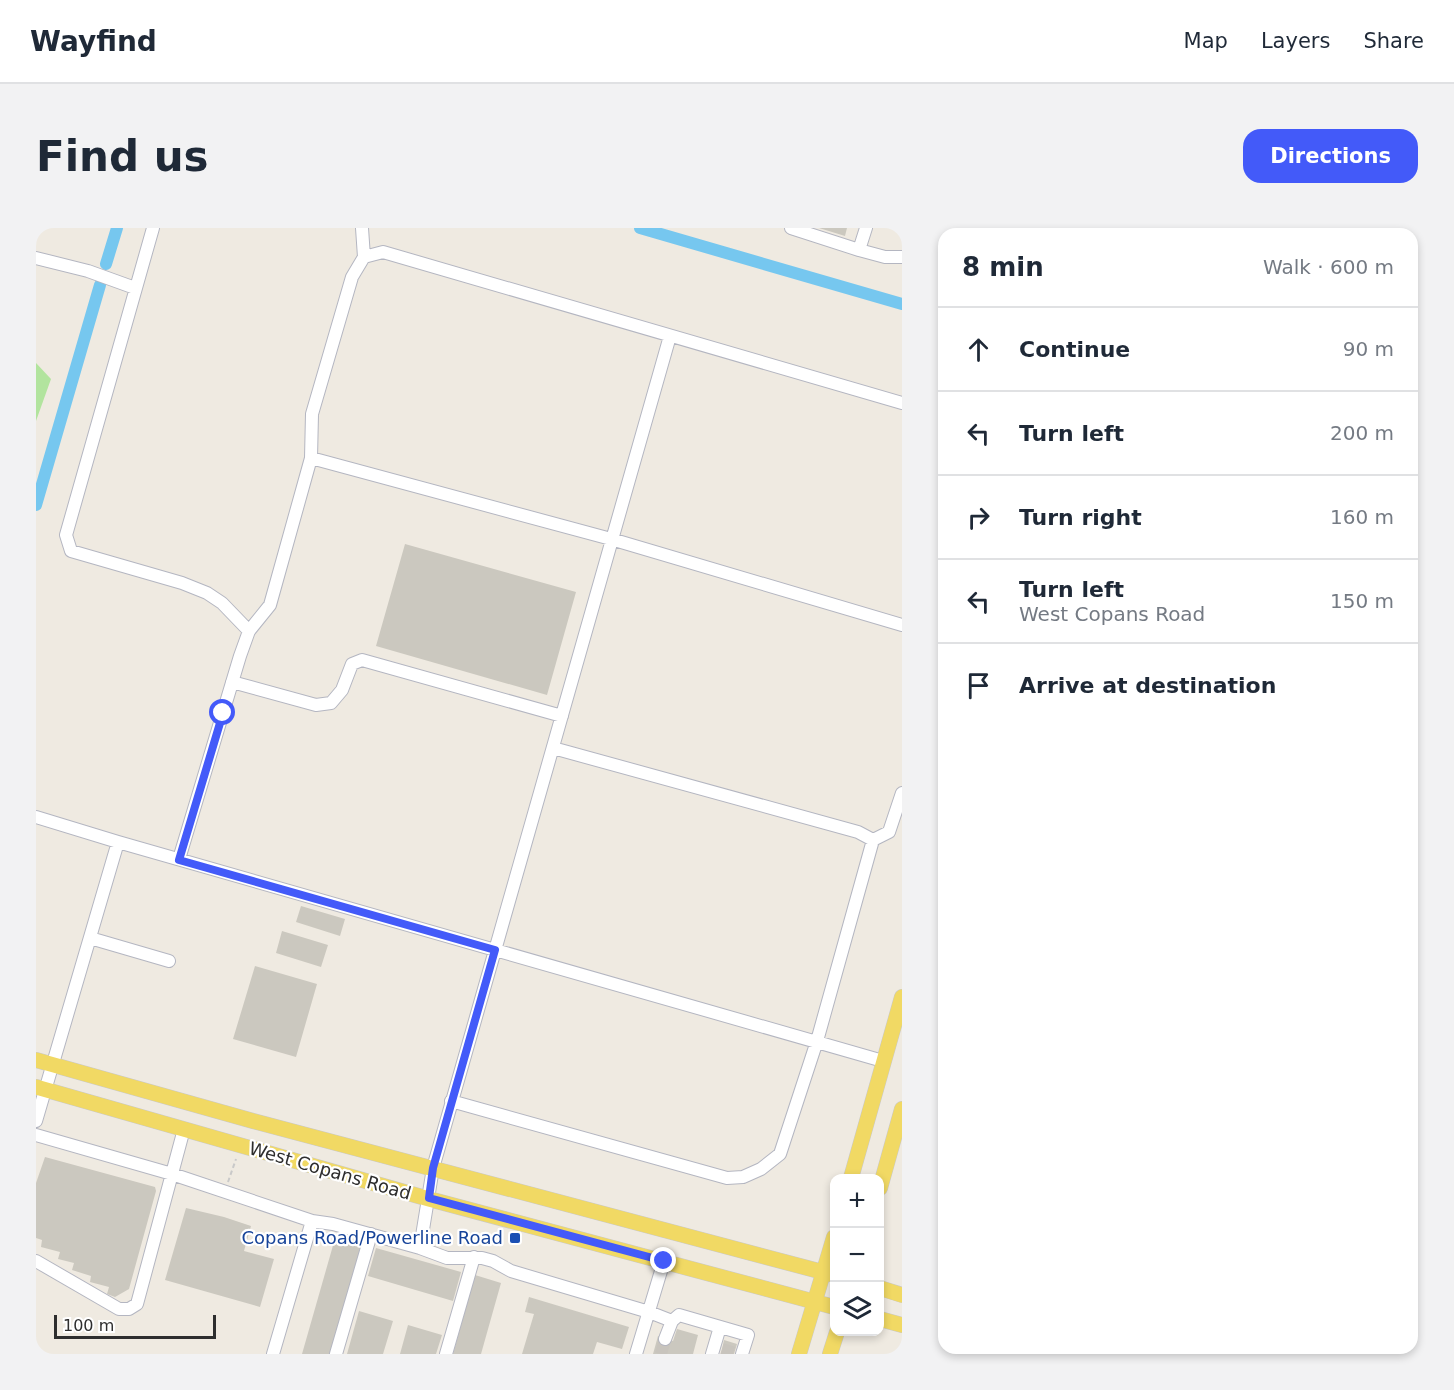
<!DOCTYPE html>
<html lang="en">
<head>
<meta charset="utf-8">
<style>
  body { margin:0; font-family:"DejaVu Sans",sans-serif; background:#f2f2f3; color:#1f2937 }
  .controls { position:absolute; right:18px; bottom:18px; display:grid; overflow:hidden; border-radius:12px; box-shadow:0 3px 9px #0003 }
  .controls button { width:54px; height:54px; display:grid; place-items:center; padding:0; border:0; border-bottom:2px solid #e0e1e3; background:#fff; color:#1f2937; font:30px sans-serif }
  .scale { position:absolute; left:18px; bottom:15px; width:162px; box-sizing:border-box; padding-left:6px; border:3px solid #2e2e2e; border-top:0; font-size:16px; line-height:21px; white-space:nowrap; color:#2e2e2e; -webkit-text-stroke:4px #fff; paint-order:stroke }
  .stop { position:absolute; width:18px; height:18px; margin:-14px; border:4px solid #435af9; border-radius:50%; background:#fff }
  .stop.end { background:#435af9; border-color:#fff; box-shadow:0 2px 6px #0008 }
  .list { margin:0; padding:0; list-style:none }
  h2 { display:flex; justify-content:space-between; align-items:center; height:78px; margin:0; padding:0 24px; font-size:26px }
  h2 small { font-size:20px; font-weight:400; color:#747a83 }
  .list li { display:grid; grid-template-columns:39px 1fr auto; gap:18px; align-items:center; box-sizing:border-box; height:84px; padding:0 24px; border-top:2px solid #e0e1e3 }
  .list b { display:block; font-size:22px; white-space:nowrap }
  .list p { margin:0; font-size:20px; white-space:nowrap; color:#747a83 }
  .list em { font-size:20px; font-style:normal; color:#747a83 }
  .icon { flex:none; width:33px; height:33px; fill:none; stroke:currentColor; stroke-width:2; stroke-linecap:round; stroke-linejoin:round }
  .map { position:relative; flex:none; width:866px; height:1126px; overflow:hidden; border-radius:18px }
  header { display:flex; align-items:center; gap:36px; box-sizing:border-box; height:84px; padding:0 30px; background:#fff; border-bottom:2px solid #e0e1e3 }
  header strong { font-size:28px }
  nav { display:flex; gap:33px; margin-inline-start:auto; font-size:21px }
  .intro { display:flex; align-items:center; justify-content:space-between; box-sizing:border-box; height:144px; padding:0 36px }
  h1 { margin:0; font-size:42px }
  .button { padding:15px 27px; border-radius:18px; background:#435af9; color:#fff; font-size:21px; font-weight:700 }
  main { display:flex; gap:36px; padding:0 36px }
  aside { flex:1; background:#fff; border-radius:18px; box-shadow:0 3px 9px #0003 }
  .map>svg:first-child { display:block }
  .green { fill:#b2e49e }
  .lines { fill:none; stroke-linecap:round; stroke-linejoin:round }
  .canal { stroke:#76c7ef; stroke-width:12 }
  .building { fill:#cbc8bf }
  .minor-tunnel { stroke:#c8c4bd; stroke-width:12; stroke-dasharray:12 6; stroke-linecap:butt }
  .minor-casing { stroke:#b4b6c1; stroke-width:14 }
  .major-casing { stroke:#c9c9c9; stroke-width:16 }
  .path { stroke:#c9c9c9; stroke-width:2; stroke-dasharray:4.5 3; stroke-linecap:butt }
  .minor { stroke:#fff; stroke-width:12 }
  .major { stroke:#f1d964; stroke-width:15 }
  .route { stroke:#435af9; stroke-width:8 }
  .transit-dot { fill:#1a4fb4; stroke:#fff; stroke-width:2 }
  .labels { text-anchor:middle; stroke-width:4.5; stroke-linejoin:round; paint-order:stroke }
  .street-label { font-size:18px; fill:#2e2e2e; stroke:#fff }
  .transit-label { font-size:18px; fill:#164399; stroke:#fff; text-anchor:end }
</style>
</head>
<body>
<header>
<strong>Wayfind</strong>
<nav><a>Map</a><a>Layers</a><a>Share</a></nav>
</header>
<div class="intro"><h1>Find us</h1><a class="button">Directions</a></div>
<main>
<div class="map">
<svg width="866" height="1126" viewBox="0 0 866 1126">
  <rect width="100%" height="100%" fill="#efeae1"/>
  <path class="green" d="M 0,135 L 15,151 L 0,193 Z"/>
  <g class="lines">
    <path class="canal" d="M 604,0 L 866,76
      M 70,36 L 81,0
      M 0,277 L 64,57"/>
  </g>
  <path class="building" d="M 783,0 L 811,0 L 809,8 Z
    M 369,316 L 540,364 L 511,467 L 340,418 Z
    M 265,678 L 309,691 L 304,708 L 260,694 Z
    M 246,703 L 292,717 L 285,739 L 240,725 Z
    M 219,738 L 281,756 L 260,829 L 197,811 Z
    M 9,929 L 119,959 L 120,963 L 93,1061 L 79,1069 L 71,1066 L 73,1059 L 54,1054 L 55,1048 L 36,1042 L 38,1035 L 22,1031 L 24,1024 L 5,1019 L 6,1012 L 0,1010 L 0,955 Z
    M 150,980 L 188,989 L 215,998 L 208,1023 L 238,1031 L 224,1079 L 129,1052 Z
    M 300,1007 L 326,1014 L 294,1126 L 266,1126 Z
    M 340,1020 L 425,1044 L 417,1073 L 332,1048 Z
    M 439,1047 L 465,1055 L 445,1126 L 417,1126 Z
    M 493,1069 L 593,1099 L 586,1121 L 561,1114 L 557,1126 L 486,1126 L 498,1086 L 489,1084 Z
    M 323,1083 L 357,1093 L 347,1126 L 311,1126 Z
    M 372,1097 L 406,1107 L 400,1126 L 364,1126 Z
    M 641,1101 L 662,1107 L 657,1126 L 617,1126 L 622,1108 L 637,1113 Z
    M 688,1112 L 701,1116 L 698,1126 L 685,1126 Z"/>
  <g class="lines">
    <path class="minor-tunnel" d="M 686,1121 L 698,1125
      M 625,1126 L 629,1111"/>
    <g class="minor-casing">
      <path id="minor" d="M 117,0 L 30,307 L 35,323 L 146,355 L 171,365 L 186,375 L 213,403
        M 755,0 L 823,22 L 830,0
        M 823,22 L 849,29 L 866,29
        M 328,29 L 347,24 L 866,175
        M 0,30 L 52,43 L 99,60
        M 275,230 L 575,311 L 866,397
        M 196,454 L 280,477 L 295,475 L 306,462 L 316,436 L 326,432 L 526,488
        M 517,520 L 822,604 L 837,612
        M 0,589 L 82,614 L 847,833
        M 143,631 L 204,428 L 213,403 L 234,377 L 275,230 L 276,186 L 316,49 L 328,29 L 326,0
        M 54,710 L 133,733
        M 415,873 L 691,950 L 707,949 L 725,941 L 744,926 L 781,813 L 837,612 L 853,604 L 866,565
        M 0,893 L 82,614
        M 0,907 L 136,946 L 276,993 L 297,996 L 384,1020 L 397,940 L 634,108
        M 384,1020 L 411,1030 L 446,1030 L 457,1033 L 475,1043 L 613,1084 L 636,1093 L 643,1087 L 712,1107 L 706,1126
        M 0,1033 L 83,1081 L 93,1081 L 101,1076 L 148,901
        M 629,1111 L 636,1093
        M 237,1126 L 276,993
        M 300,1126 L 335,1006
        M 410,1126 L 438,1029
        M 600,1126 L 628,1033
        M 676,1126 L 684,1099"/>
    </g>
    <g class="major-casing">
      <path id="major" d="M 0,832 L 217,893 L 798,1047
        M 0,859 L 393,971 L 798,1079
        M 815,950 L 866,769
        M 844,960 L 866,881
        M 844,1060 L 866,1067
        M 844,1091 L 866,1097
        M 763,1126 L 798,1009
        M 794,1126 L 801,1104"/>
    </g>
    <path class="path" d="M 192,954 L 200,931"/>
    <use href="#minor" class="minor"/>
    <use href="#major" class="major"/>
  </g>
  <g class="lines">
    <path class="route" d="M 187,485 L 143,632 L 459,722 L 397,940 L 393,970 L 628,1033"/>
  </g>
  <rect class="transit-dot" x="473" y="1004" width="12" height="12" rx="3"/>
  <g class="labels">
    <g class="street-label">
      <text transform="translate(294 943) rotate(16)" y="6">West Copans Road</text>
    </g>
    <g class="transit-label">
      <text x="467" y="1016">Copans Road/Powerline Road</text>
    </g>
  </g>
</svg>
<div class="controls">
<button>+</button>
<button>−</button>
<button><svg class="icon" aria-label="layers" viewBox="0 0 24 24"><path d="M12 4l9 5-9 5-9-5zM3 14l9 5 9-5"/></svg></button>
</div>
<div class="scale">100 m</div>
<div class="stop" style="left:187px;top:485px"></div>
<div class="stop end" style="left:628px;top:1033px"></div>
</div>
<aside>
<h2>8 min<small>Walk · 600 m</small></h2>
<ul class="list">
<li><svg class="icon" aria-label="ahead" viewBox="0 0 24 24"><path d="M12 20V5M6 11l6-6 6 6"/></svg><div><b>Continue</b></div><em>90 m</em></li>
<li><svg class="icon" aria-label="left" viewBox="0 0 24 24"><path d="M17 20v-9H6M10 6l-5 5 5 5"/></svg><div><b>Turn left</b></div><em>200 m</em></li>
<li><svg class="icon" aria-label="right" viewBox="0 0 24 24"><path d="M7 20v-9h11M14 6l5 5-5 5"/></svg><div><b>Turn right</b></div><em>160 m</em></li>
<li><svg class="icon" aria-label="left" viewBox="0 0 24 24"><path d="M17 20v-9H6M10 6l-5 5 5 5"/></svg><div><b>Turn left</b><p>West Copans Road</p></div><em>150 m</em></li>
<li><svg class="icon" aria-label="arrive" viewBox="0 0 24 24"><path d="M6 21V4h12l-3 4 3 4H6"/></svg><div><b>Arrive at destination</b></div></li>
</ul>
</aside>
</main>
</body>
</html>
